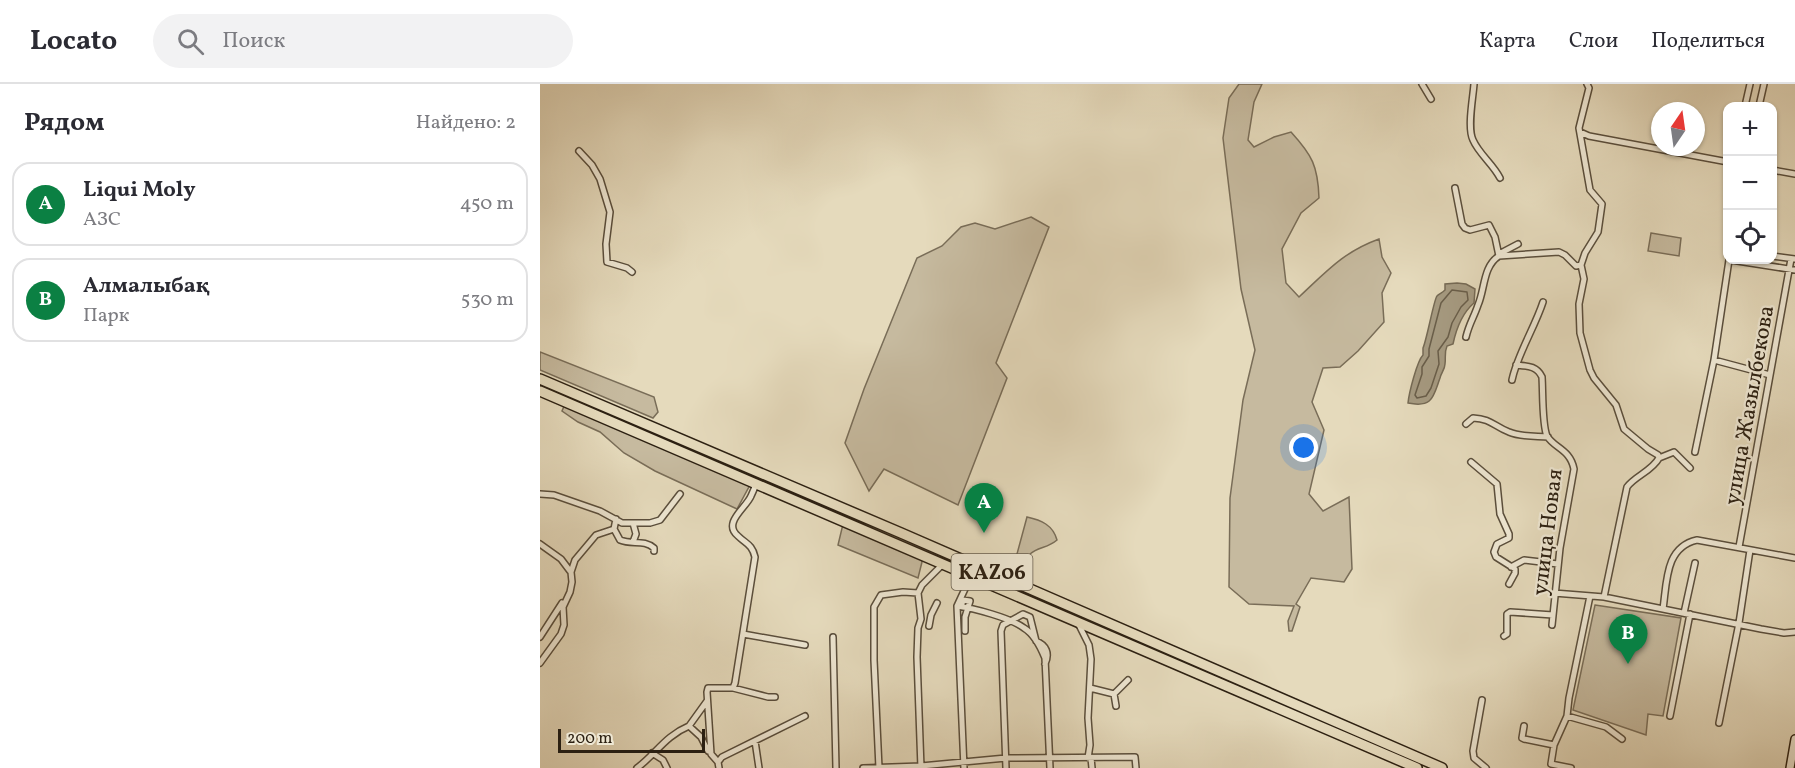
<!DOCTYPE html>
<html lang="ru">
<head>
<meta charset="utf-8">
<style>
  body { margin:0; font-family:Vollkorn,serif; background:#f2f2f3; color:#2b2b33 }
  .controls { position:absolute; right:18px; top:18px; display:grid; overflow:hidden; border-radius:12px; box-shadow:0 2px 4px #0004 }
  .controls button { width:54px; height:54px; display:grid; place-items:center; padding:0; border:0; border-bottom:2px solid #e1e1e2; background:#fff; color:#2b2b33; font:30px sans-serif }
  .compass { position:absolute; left:1111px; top:18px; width:54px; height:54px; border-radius:50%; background:#fff; box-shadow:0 2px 4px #0004; rotate:13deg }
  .scale { position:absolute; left:18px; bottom:15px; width:147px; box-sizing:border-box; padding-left:6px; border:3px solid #2c2012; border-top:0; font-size:16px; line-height:21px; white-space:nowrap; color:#2c2012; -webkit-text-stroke:4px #eee7d3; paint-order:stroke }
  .you { position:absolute; left:764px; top:364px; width:21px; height:21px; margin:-15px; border:4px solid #fff; border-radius:50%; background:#1a73e8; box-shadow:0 0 0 9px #1a73e833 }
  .badge { display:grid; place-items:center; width:39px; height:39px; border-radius:50%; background:#0b8043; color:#fff; font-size:20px; font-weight:700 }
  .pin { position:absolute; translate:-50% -50px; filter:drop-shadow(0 2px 3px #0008) }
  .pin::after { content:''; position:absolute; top:32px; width:21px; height:18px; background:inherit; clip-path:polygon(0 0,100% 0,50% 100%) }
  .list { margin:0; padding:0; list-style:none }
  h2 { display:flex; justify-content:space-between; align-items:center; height:78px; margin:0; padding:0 24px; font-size:26px }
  h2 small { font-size:20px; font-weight:400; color:#7c7c81 }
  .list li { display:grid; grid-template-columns:39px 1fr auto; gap:18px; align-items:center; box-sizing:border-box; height:84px; margin:0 12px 12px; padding:0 12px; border:2px solid #e1e1e2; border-radius:18px }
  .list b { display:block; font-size:22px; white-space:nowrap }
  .list p { margin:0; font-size:20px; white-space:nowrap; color:#7c7c81 }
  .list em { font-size:20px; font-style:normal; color:#7c7c81 }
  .icon { flex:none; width:33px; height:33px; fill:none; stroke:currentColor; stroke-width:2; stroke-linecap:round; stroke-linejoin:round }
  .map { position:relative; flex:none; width:1255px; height:684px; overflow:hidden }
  header { display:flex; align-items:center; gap:36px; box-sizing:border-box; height:84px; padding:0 30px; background:#fff; border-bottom:2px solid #e1e1e2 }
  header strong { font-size:28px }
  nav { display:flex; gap:33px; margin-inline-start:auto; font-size:21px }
  .search { width:420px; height:54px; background:#f2f2f3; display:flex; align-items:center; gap:15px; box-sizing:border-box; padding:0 21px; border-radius:33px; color:#7c7c81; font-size:22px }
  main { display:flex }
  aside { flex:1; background:#fff }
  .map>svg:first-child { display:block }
  .green { fill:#c6ba9f; stroke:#796d58; stroke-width:1.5 }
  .water { fill:#a69b82; stroke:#756a55; stroke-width:1.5 }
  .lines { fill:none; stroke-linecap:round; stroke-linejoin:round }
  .shore { stroke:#695e4a; stroke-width:1.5 }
  .street-casing { stroke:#5a4e3c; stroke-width:8 }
  .secondary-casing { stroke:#2c2012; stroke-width:10 }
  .highway-casing { stroke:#2c2012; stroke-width:12 }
  .street { stroke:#eee7d3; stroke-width:5 }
  .secondary { stroke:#eee7d3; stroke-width:7 }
  .highway { stroke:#e5dabc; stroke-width:9 }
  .labels { text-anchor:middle; stroke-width:4.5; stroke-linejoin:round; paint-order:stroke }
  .shield { fill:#eee7d3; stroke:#665c4c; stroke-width:1.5 }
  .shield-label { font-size:21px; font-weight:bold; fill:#2c2012 }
  .street-label { font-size:22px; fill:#2c2012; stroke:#eee7d3 }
</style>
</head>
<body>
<header>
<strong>Locato</strong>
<div class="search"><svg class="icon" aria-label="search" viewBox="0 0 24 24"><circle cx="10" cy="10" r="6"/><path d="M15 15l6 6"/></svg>Поиск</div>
<nav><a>Карта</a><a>Слои</a><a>Поделиться</a></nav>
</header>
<main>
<aside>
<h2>Рядом<small>Найдено: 2</small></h2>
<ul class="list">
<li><span class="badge">A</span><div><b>Liqui Moly</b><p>АЗС</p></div><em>450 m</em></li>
<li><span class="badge">B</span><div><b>Алмалыбақ</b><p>Парк</p></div><em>530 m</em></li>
</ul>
</aside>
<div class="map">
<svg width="1255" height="684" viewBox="0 0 1255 684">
  <rect width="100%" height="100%" fill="#e5dabc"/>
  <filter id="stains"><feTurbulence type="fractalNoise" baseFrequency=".00333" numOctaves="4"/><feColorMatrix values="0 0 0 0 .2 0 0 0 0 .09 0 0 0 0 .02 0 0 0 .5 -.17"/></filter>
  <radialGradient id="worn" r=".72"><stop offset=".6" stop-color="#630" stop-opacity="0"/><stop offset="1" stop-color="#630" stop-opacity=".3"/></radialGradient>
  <path class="green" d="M 699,0 L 722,0 L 714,18 L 708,56 L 714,63 L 734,53 L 751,48 C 772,71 778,82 779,114 L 761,129 L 742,165 L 746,199 L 759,213 C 786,188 803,168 839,155 L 842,173 L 851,189 L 842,209 L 844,238 L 818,267 L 800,283 L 783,284 L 772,318 L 784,346 L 769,410 L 783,427 L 809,413 L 812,485 L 804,498 L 771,494 L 756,520 L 760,523 L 752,547 L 749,547 L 748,537 L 754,522 L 709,520 L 689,503 L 690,414 L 703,316 L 715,266 L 701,205 L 683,54 L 689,14 Z
    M 491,133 L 509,143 L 456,279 L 467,294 L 418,421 L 344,385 L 329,407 L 305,359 L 324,305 L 377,174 L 402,162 L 421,143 L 435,139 L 455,145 Z
    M 1111,149 L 1141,154 L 1139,172 L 1108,167 Z
    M 0,268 L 114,313 L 118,328 L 113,334 L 0,286 Z
    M 25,320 L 211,399 L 197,425 L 115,387 L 84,369 L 60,348 L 38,338 L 22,327 Z
    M 487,433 C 501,436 513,441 517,456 C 508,464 498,463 490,470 L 488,480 L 480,486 L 472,477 L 477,470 Z
    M 303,440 L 381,474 L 382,478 L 378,494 L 298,461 Z
    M 1055,521 L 1141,534 L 1123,632 L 1108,630 L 1106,651 L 1033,626 Z"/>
  <path class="water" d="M 917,199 L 926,200 L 935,205 L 934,219 C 921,230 916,246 913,260 L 907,262 C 904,269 906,273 905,280 C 905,285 901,289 900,294 C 893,313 893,324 868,319 C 869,309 877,277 883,271 L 883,264 C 887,255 894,215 897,212 C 899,210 902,209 905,206 L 905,200 Z"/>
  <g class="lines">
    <path class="shore" d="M 912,206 L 927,208 L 928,216 L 921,223 L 912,239 L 908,253 L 898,267 L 899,280 L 891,304 L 886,312 L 877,314 L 875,311 L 882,290 L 882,283 L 889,272 L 889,265 L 901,219 Z"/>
    <g class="street-casing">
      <path id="street" d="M 882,0 L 891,15
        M 934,0 C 933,14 927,44 933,56 C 939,70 953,80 960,94
        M 1047,0 L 1049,4 L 1039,44 L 1050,106 L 1062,120 L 1058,148 L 1045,169 L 1041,181 L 1044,195 L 1039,220 L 1040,249 L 1050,286 L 1054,294 L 1076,321 L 1084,345 L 1108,365 L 1118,371 L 1119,374 C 1112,387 1095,392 1087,403 L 1064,513
        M 1205,22 L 1210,0
        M 1219,22 L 1224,0
        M 1040,48 L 1049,52 L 1188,78
        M 39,67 L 52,81 L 60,95 L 70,128 L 66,160 L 67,178 L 87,184 L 92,188
        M 1232,86 L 1255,90
        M 915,104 L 922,140 L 925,144 L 930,146 L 949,141 L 955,153 L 959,172 L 1019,168 L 1025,171 L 1036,182 L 1041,181
        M 959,170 L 978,160
        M 1232,172 L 1255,175
        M 1191,176 L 1255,186
        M 926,253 C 929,240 934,233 938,221 C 945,205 943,182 959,172
        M 1174,276 L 1230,291
        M 976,281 C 988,282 997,282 1002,293 C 1003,307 1002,341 1007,352 C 1014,364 1030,365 1034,385 L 1020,464 L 1012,541
        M 972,296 C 977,271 995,243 1003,218
        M 926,340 L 933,334 C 952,335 953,342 969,348 C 980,353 995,352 1008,353
        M 1155,368 L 1174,276 L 1189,176
        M 1119,374 L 1134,368 L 1150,384
        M 931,378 L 957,400 L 960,430 L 969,450 L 969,454 L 957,460 L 954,468 L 956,473 L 975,485 L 975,489 L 969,500
        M 0,410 L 14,411 L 60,427 L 82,439 L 110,439 L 120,436 L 140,410
        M 74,445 L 80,456 C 92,461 104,455 114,464 L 114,467
        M 93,458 L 96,450 L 93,439
        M 0,460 L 21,475 L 30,487
        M 1199,463 L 1251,175
        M 971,483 L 984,476 L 1018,480
        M 1014,509 L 1064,513 L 1221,545 L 1244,549 L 1255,548
        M 422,520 L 423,516 L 430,517 L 425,533 L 425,547
        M 417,522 C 433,524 471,534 484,544 C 494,550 501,564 505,574 L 510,684
        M 1123,525 C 1127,498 1125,463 1157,456 L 1255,474
        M 1144,529 L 1155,479
        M 539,541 L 549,561 L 551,575 L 548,634 L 550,661 L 548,674
        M 389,542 L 391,531 L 397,519
        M 203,550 L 265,561
        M 964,552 L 967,550 L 967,530 L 970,528 L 1013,531
        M 0,553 L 22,519
        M 293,553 L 296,684
        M 0,579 L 21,550 L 24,541 L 23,523 L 30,508 L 32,498 L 31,488 L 35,476 L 56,451 L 74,445 L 76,435
        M 193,604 L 228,613 L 235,613
        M 550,604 L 574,610 L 588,596
        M 574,610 L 576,622
        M 942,616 L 933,667 L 934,674 L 946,684
        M 1027,632 L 1066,643 L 1082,655
        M 1130,632 L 1150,530
        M 1179,639 L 1199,539 L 1210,466
        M 149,642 L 167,617
        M 984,642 L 982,654 L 984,655 L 1014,661
        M 215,657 L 219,684
        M 112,669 L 123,676 L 127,684
        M 551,674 L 552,684
        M 178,678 L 171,670 L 167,608 L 168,604 L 193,604 L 195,599 L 215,473 C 212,460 206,460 198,452 C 182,439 206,424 211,412 C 213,408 215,403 216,399
        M 97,684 C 116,670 125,652 149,642 L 161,653 L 168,667
        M 179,684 L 178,678 L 182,673 L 265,632
        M 323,684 L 381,682 L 466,674 L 595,673 L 596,684
        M 339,684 L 334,576 L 334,523 L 341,511 L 363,508 L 378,509
        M 381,684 L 377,573 L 378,544 L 381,535 L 378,509 L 382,501 L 402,481
        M 424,684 L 417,522 L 431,492
        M 466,684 L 461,547 L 463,541 L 483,530 L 490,533 L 496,557 C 506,561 510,569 505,580
        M 1031,684 L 1011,680 L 1014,661 L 1027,632 L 1029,614 L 1050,512"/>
    </g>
    <g class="secondary-casing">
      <path id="secondary" d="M 1250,684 L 1255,655"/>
    </g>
    <g class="highway-casing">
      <path id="highway" d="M 0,295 L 361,449 L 902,684
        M 0,307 L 877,684"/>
    </g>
    <use href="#street" class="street"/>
    <use href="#secondary" class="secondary"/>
    <use href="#highway" class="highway"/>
  </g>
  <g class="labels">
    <rect class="shield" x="411.5" y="470" width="81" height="36" rx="4.5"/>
    <g class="shield-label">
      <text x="452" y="495">KАZ06</text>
    </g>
    <g class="street-label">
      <text transform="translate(1208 321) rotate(-80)" y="8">улица Жазылбекова</text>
      <text transform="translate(1006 448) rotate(-83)" y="8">улица Новая</text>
    </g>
  </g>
  <rect width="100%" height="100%" filter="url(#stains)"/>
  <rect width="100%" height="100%" fill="url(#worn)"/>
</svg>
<div class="controls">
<button>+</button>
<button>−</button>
<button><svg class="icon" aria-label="locate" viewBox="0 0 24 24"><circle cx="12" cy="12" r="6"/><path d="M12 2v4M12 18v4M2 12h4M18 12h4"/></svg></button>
</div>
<svg class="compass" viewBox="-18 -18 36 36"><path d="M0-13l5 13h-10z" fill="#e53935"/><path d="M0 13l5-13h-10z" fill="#7c7c81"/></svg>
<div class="scale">200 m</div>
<div class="you"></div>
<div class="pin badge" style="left:444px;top:449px">A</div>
<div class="pin badge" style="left:1088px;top:580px">B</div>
</div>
</main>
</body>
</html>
